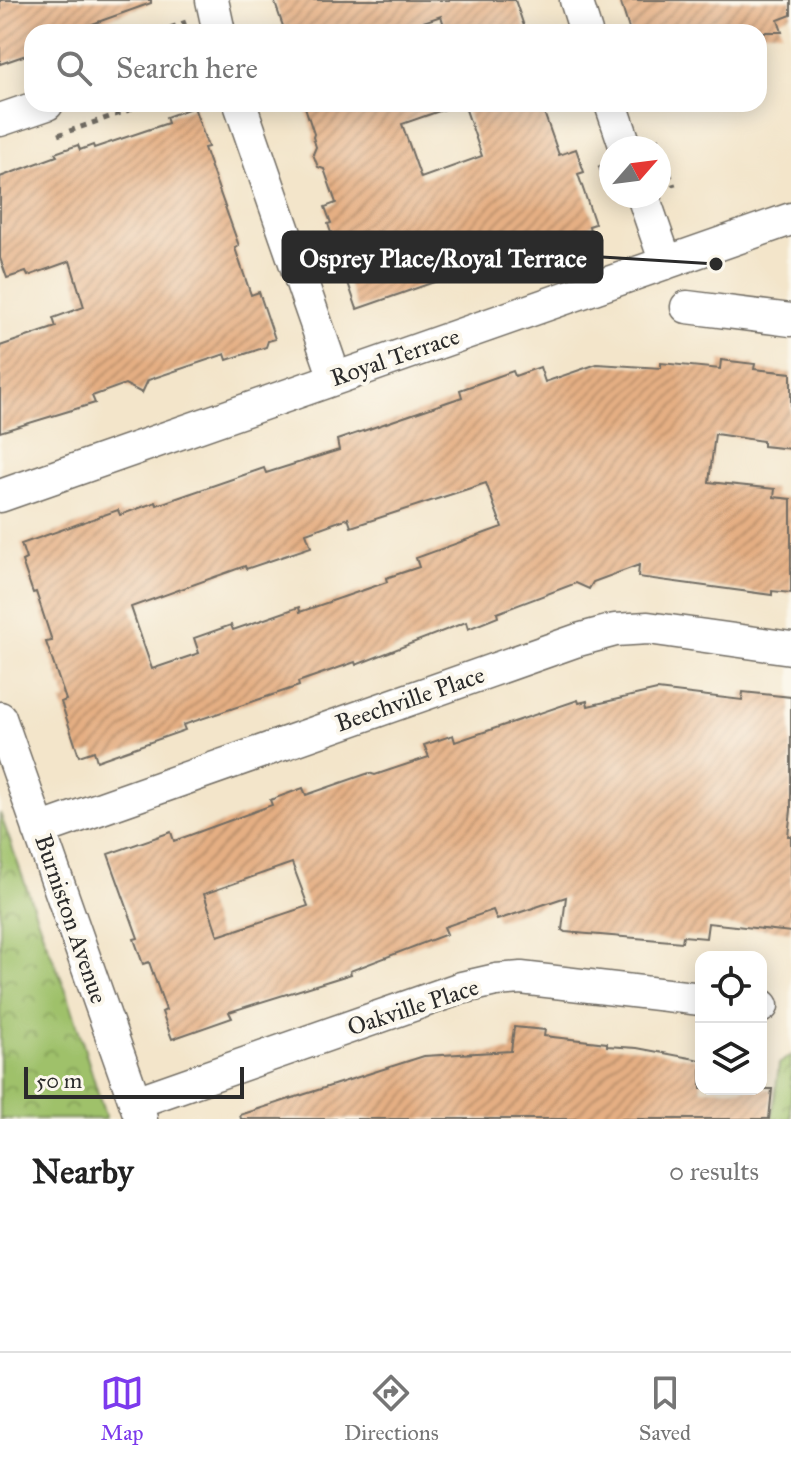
<!DOCTYPE html>
<html lang="en">
<head>
<meta charset="utf-8">
<style>
  body { margin:0; font-family:"IM FELL Great Primer",serif; background:#f2f2f2; color:#222 }
  .controls { position:absolute; right:24px; bottom:24px; display:grid; overflow:hidden; border-radius:16px; box-shadow:0 4px 20px #0003 }
  .controls button { width:72px; height:72px; display:grid; place-items:center; padding:0; border:0; border-bottom:2px solid #e0e0e0; background:#fff; color:#222; font:40px sans-serif }
  .compass { position:absolute; left:599px; top:136px; width:72px; height:72px; border-radius:50%; background:#fff; box-shadow:0 4px 20px #0003; rotate:62deg }
  .scale { position:absolute; left:24px; bottom:20px; width:220px; box-sizing:border-box; padding-left:8px; border:4px solid #2b2b2b; border-top:0; font-size:22px; line-height:28px; white-space:nowrap; color:#2b2b2b; -webkit-text-stroke:6px #fbf7ec; paint-order:stroke }
  .list { margin:0; padding:0; list-style:none }
  h2 { display:flex; justify-content:space-between; align-items:center; height:104px; margin:0; padding:0 32px; font-size:34px }
  h2 small { font-size:26px; font-weight:400; color:#767676 }
  .icon { flex:none; width:44px; height:44px; fill:none; stroke:currentColor; stroke-width:2; stroke-linecap:round; stroke-linejoin:round }
  .map { position:relative; flex:none; width:791px; height:1119px; overflow:hidden }
  .search { position:absolute; background:#fff; box-shadow:0 4px 20px #0003; left:24px; right:24px; top:24px; height:88px; display:flex; align-items:center; gap:20px; box-sizing:border-box; padding:0 28px; border-radius:24px; color:#767676; font-size:30px }
  .sheet { height:232px; background:#fff }
  nav { display:flex; justify-content:space-around; align-items:center; box-sizing:border-box; height:112px; border-top:2px solid #e0e0e0; background:#fff; font-size:22px; color:#767676 }
  nav a { display:grid; justify-items:center; gap:4px }
  nav .on { color:#7c3aed }
  .map>svg:first-child { display:block }
  .park { fill:url(#park-crowns); stroke:#65764a; stroke-width:2 }
  .building { fill:url(#building-hatch); fill-rule:evenodd }
  .lines { fill:none; stroke-linecap:round; stroke-linejoin:round }
  .minor-casing { stroke:#716c63; stroke-width:35 }
  .path { stroke:#716c63; stroke-width:5; stroke-dasharray:6 6; stroke-linecap:butt }
  .minor { stroke:#fff; stroke-width:32 }
  .labels { text-anchor:middle; stroke-width:8; stroke-linejoin:round; paint-order:stroke }
  .street-label { font-size:24px; fill:#2b2b2b; stroke:#fbf7ec }
  .leader { fill:none; stroke:#2b2b2b; stroke-width:3 }
  .callout-dot { fill:#2b2b2b; stroke:#fbf7ec; stroke-width:3 }
  .callout { fill:#2b2b2b; stroke:#2b2b2b; stroke-width:3 }
  .callout-label { font-size:26px; text-anchor:middle; font-weight:bold; fill:#fff }
</style>
</head>
<body>
<div class="map">
<svg width="791" height="1119" viewBox="0 0 791 1119">
  <defs>
    <pattern id="park-crowns" width="20" height="18" patternUnits="userSpaceOnUse" patternTransform="scale(2)"><rect width="20" height="18" fill="#9fc16a"/><path d="M2 6a3 3 0 1 1 6 0M12 15a3 3 0 1 1 6 0" fill="none" stroke="#829d57"/></pattern>
    <pattern id="building-hatch" width="6" height="6" patternUnits="userSpaceOnUse" patternTransform="scale(2)"><rect width="6" height="6" fill="#e5af83"/><path d="M-1 1l2-2M0 6l6-6M5 7l2-2" fill="none" stroke="#ba8f6b"/></pattern>
  </defs>
  <rect width="100%" height="100%" fill="#fbf7ec"/>
  <filter id="ink" filterUnits="userSpaceOnUse"><feTurbulence type="fractalNoise" baseFrequency=".0125" numOctaves="2"/><feDisplacementMap in="SourceGraphic" scale="16" xChannelSelector="R" yChannelSelector="G"/><feConvolveMatrix kernelMatrix="1 2 1 2 8 2 1 2 1" color-interpolation-filters="sRGB"/></filter>
  <filter id="wash" filterUnits="userSpaceOnUse"><feTurbulence type="fractalNoise" baseFrequency=".006" numOctaves="4" result="noise"/><feDisplacementMap in="SourceGraphic" scale="32" xChannelSelector="R" yChannelSelector="G"/><feGaussianBlur stdDeviation="1.8" result="paint"/><feColorMatrix in="noise" values="0 0 0 0 0 0 0 0 0 0 0 0 0 0 0 0 0 1.4 0 .05"/><feComposite in="paint" operator="in"/></filter>
  <g filter="url(#wash)">
    <rect width="100%" height="100%" fill="#f3e5ca"/>
    <path class="park" d="M 0,813 L 44,937 L 68,995 L 106,1119 L 0,1119 Z
      M 791,1055 L 791,1119 L 772,1119 L 779,1064 Z"/>
    <g id="blocks">
      <path class="building" d="M 0,0 L 151,0 L 151,3 L 70,32 L 32,32 L 32,53 L 0,64 Z
        M 274,0 L 515,0 L 526,32 L 446,32 L 441,16 L 394,32 L 285,32 Z
        M 620,0 L 791,0 L 791,15 L 778,20 L 782,32 L 630,32 Z
        M 304,104 L 447,104 L 448,108 L 402,124 L 421,178 L 482,156 L 464,104 L 541,104 L 559,155 L 576,149 L 584,172 L 578,174 L 595,224 L 589,226 L 590,232 L 564,241 L 562,234 L 519,248 L 520,252 L 357,309 L 328,224 L 331,223 L 325,207 L 336,203 L 324,169 L 318,167 L 313,154 L 316,147 L 313,137 L 314,134 Z
        M 194,107 L 208,147 L 204,148 L 239,246 L 235,248 L 251,295 L 259,292 L 275,339 L 268,341 L 266,347 L 227,360 L 225,354 L 148,380 L 142,393 L 125,384 L 92,396 L 95,403 L 0,432 L 0,346 L 56,327 L 53,318 L 84,307 L 70,261 L 28,276 L 26,272 L 7,278 L 0,258 L 0,177 L 57,156 L 55,153 L 78,145 L 80,150 L 93,145 L 94,148 L 168,123 L 166,117 Z
        M 721,360 L 755,364 L 754,369 L 791,373 L 791,449 L 763,446 L 763,441 L 715,434 L 709,482 L 775,489 L 774,497 L 791,499 L 791,593 L 772,591 L 772,595 L 638,577 L 639,565 L 593,582 L 589,589 L 576,583 L 497,613 L 498,617 L 468,629 L 466,622 L 356,665 L 355,662 L 298,682 L 299,686 L 183,725 L 185,730 L 105,758 L 97,761 L 94,751 L 79,756 L 61,702 L 66,700 L 46,642 L 52,641 L 36,592 L 33,593 L 22,561 L 26,559 L 21,544 L 118,510 L 120,515 L 156,502 L 157,505 L 264,468 L 266,473 L 339,450 L 337,440 L 462,397 L 460,390 L 513,371 L 515,376 L 540,367 L 545,382 L 597,364 L 661,368 L 661,363 L 720,369 ZM 486,483 L 502,527 L 416,558 L 419,567 L 386,578 L 387,582 L 300,612 L 299,607 L 233,630 L 231,625 L 194,638 L 199,653 L 152,669 L 131,607 L 245,566 L 246,569 L 311,547 L 306,533 L 348,518 L 351,527 Z
        M 657,690 L 742,700 L 743,692 L 791,697 L 791,810 L 788,836 L 791,836 L 791,932 L 708,923 L 706,938 L 683,936 L 682,942 L 565,932 L 562,930 L 566,897 L 497,920 L 493,910 L 444,927 L 447,934 L 350,971 L 351,974 L 229,1012 L 232,1018 L 172,1039 L 162,1012 L 166,1010 L 149,962 L 143,964 L 134,939 L 138,938 L 108,854 L 171,832 L 174,841 L 272,805 L 270,800 L 303,788 L 306,795 L 369,773 L 375,775 L 429,757 L 424,745 L 453,735 L 455,742 L 578,700 L 579,703 L 587,701 L 588,706 ZM 292,863 L 308,906 L 218,936 L 204,894 Z
        M 514,1027 L 545,1030 L 544,1036 L 607,1043 L 607,1046 L 637,1048 L 701,1060 L 701,1089 L 772,1089 L 769,1119 L 241,1119 L 240,1115 L 424,1056 L 511,1051 Z"/>
    </g>
  </g>
  <g filter="url(#ink)">
    <use href="#blocks" fill-opacity="0" stroke="#716c63" stroke-width="2"/>
    <g class="lines">
      <g class="minor-casing">
        <path id="minor" d="M 212,0 L 219,32
          M 576,0 L 586,32
          M 240,104 L 335,378
          M 611,104 L 626,148
          M 0,120 L 47,104
          M 643,196 L 666,263
          M 687,307 L 791,320
          M 0,496 L 791,219
          M 0,718 L 141,1119
          M 39,830 L 578,640 L 615,630 L 648,628 L 791,648
          M 761,1006 L 762,1006
          M 136,1102 L 461,988 L 496,980 L 521,978 L 701,999"/>
      </g>
      <path class="path" d="M 159,32 L 186,22
        M 58,135 L 146,104
        M 657,138 L 674,186
        M 600,165 L 611,197"/>
      <use href="#minor" class="minor"/>
    </g>
  </g>
  <g class="labels">
    <g class="street-label">
      <text transform="translate(395 357) rotate(-19)" y="8">Royal Terrace</text>
      <text transform="translate(410 699) rotate(-19)" y="8">Beechville Place</text>
      <text transform="translate(71 919) rotate(71)" y="8">Burniston Avenue</text>
      <text transform="translate(413 1007) rotate(-18)" y="8">Oakville Place</text>
    </g>
  </g>
  <path class="leader" d="M716 264L602 257"/>
  <circle class="callout-dot" cx="716" cy="264" r="8"/>
  <rect class="callout" x="283" y="232" width="319" height="50" rx="8"/>
  <g class="callout-label">
    <text x="443" y="267">Osprey Place/Royal Terrace</text>
  </g>
</svg>
<div class="controls">
<button><svg class="icon" aria-label="locate" viewBox="0 0 24 24"><circle cx="12" cy="12" r="6"/><path d="M12 2v4M12 18v4M2 12h4M18 12h4"/></svg></button>
<button><svg class="icon" aria-label="layers" viewBox="0 0 24 24"><path d="M12 4l9 5-9 5-9-5zM3 14l9 5 9-5"/></svg></button>
</div>
<svg class="compass" viewBox="-18 -18 36 36"><path d="M0-13l5 13h-10z" fill="#e53935"/><path d="M0 13l5-13h-10z" fill="#767676"/></svg>
<div class="scale">50 m</div>
<div class="search"><svg class="icon" aria-label="search" viewBox="0 0 24 24"><circle cx="10" cy="10" r="6"/><path d="M15 15l6 6"/></svg>Search here</div>
</div>
<section class="sheet">
<h2>Nearby<small>0 results</small></h2>
<ul class="list">
</ul>
</section>
<nav>
<a class="on"><svg class="icon" aria-label="map" viewBox="0 0 24 24"><path d="M3 6l6-2 6 2 6-2v14l-6 2-6-2-6 2zM9 4v14M15 6v14"/></svg>Map</a>
<a><svg class="icon" aria-label="directions" viewBox="0 0 24 24"><path d="M12 3l9 9-9 9-9-9zM9 14v-3h6M13 9l2 2-2 2"/></svg>Directions</a>
<a><svg class="icon" aria-label="saved" viewBox="0 0 24 24"><path d="M7 4h10v16l-5-4-5 4z"/></svg>Saved</a>
</nav>
</body>
</html>
